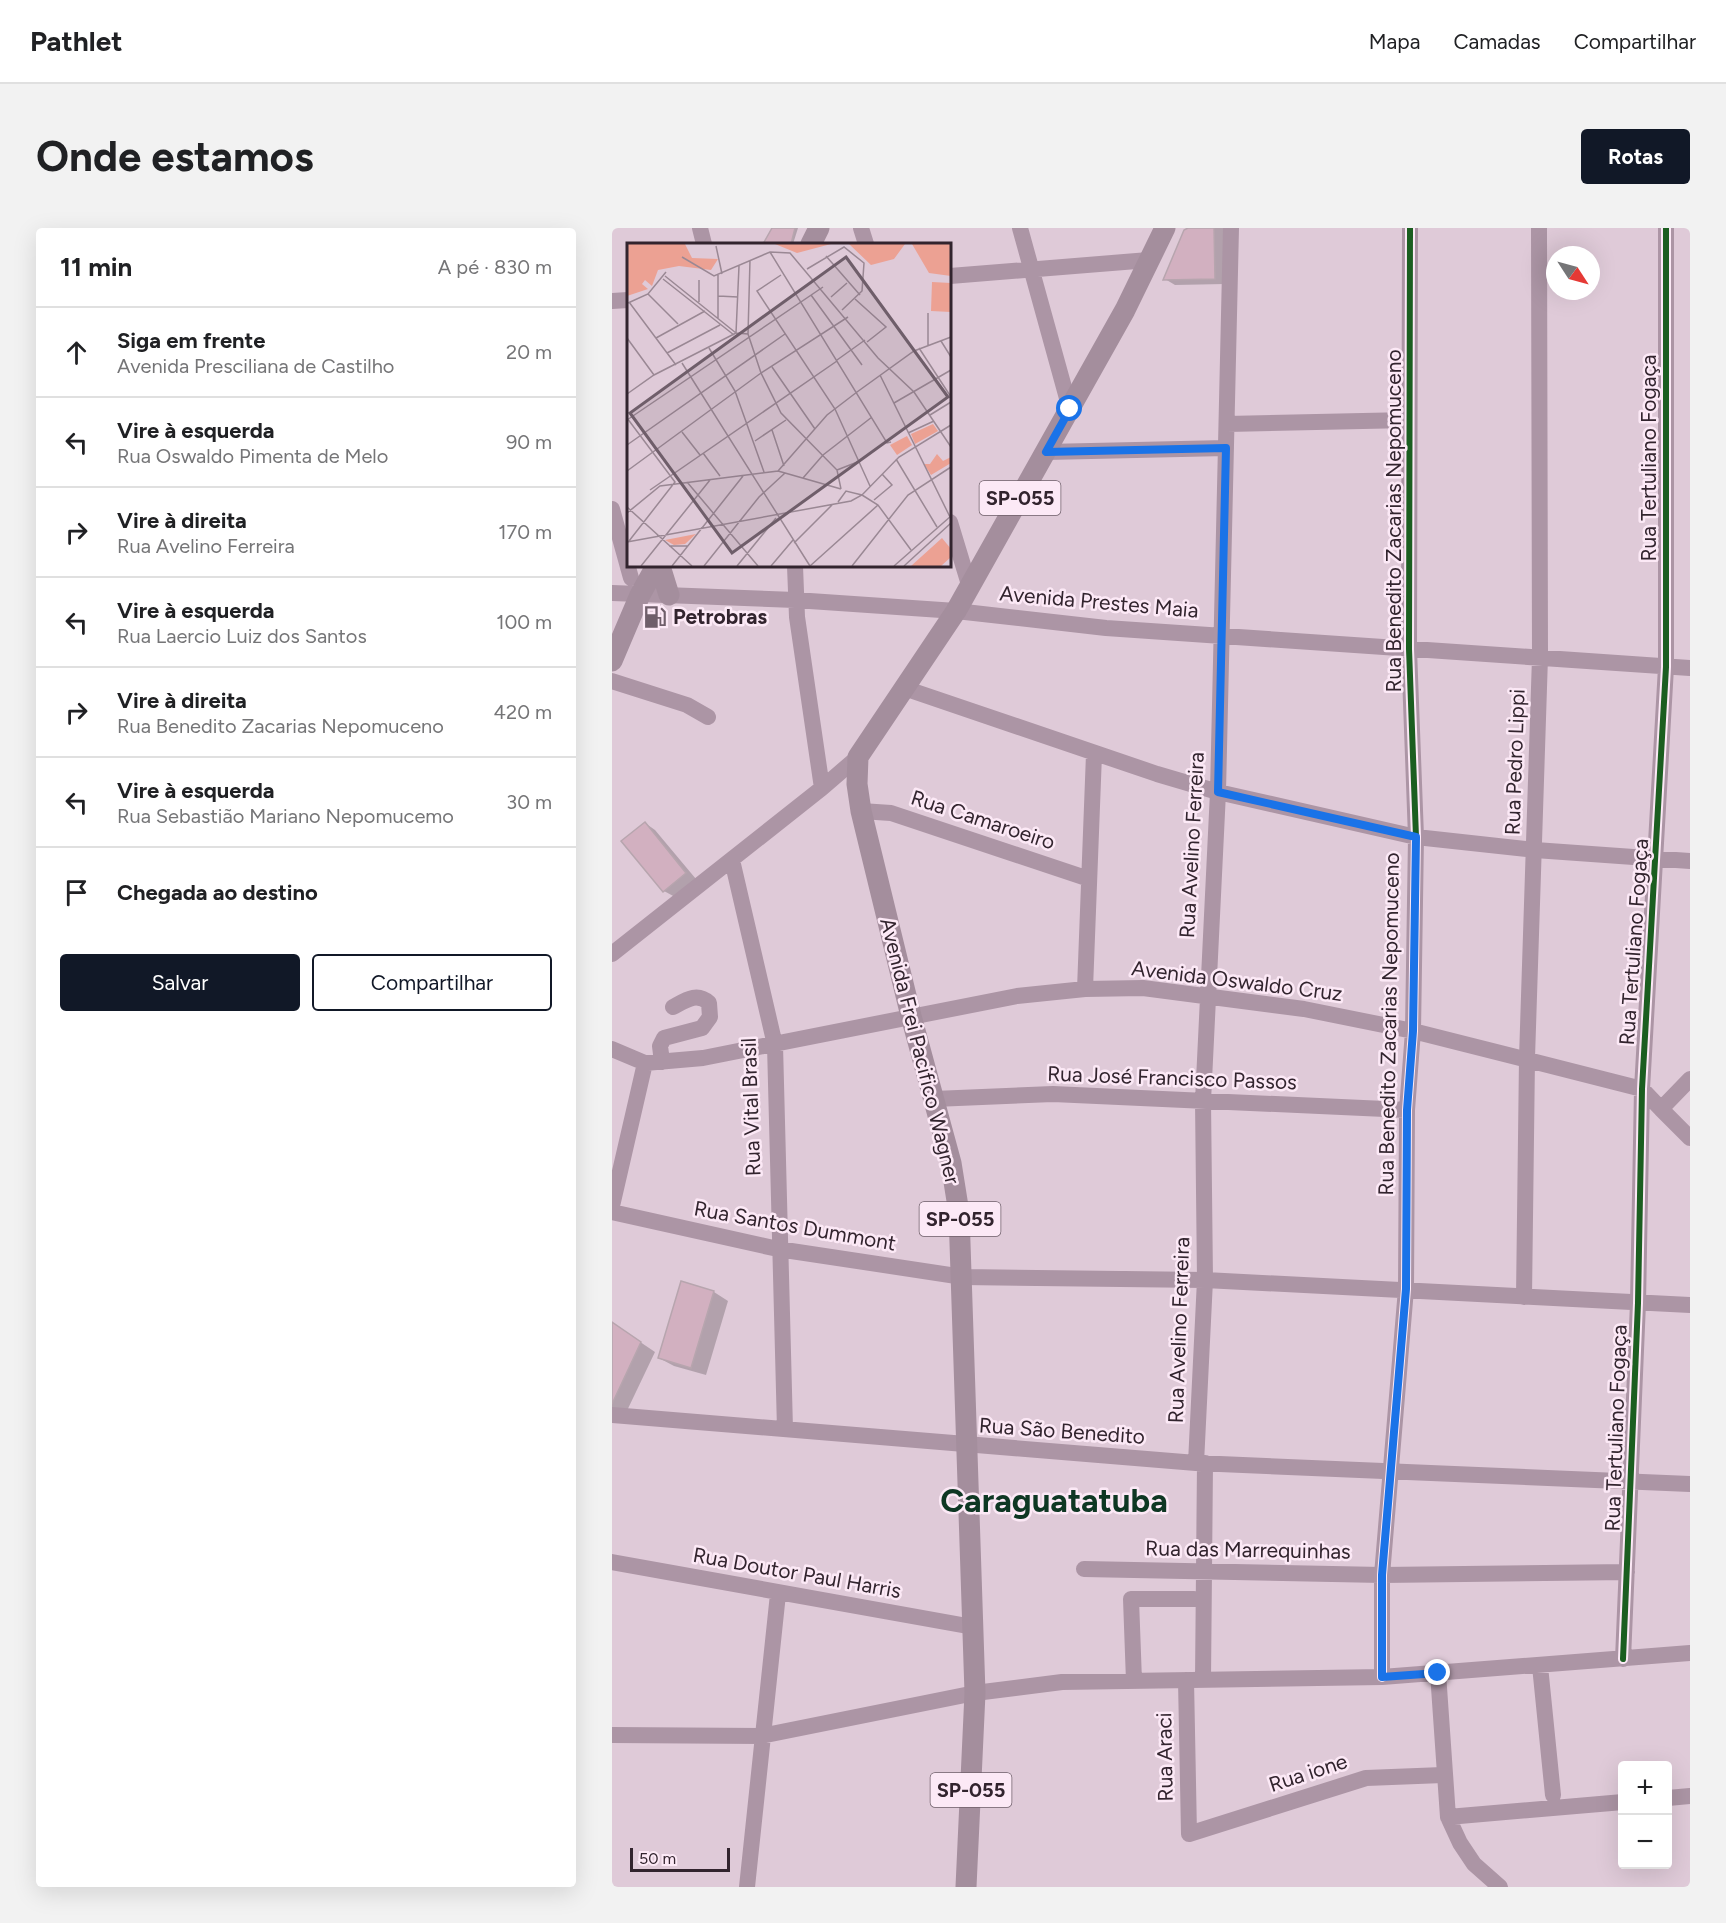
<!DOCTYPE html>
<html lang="pt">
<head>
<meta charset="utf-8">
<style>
  body { margin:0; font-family:Figtree,sans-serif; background:#f2f2f2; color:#202124 }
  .controls { position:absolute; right:18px; bottom:18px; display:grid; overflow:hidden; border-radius:6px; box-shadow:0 6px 24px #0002 }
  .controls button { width:54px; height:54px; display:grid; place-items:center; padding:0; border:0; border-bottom:2px solid #e0e0e0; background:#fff; color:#202124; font:30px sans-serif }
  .compass { position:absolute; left:934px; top:18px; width:54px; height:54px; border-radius:50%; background:#fff; box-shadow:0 6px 24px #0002; rotate:126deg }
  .scale { position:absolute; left:18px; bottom:15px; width:100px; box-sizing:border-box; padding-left:6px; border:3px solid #32242e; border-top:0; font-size:16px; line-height:21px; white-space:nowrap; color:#32242e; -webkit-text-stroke:4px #fce9f6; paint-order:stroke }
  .stop { position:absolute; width:18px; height:18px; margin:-14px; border:4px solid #1a73e8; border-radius:50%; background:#fff }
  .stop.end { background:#1a73e8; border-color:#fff; box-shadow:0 2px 6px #0008 }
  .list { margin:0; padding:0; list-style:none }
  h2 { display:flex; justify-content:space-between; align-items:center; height:78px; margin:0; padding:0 24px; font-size:26px }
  h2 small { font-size:20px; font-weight:400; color:#757577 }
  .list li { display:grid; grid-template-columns:39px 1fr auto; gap:18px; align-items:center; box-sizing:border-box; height:90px; padding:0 24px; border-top:2px solid #e0e0e0 }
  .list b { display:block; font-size:22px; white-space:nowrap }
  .list p { margin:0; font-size:20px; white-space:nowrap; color:#757577 }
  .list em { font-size:20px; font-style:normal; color:#757577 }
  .actions { display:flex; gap:12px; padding:18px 24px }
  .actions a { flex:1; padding:14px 0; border:2px solid #111827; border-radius:6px; text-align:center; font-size:21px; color:#111827 }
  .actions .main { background:#111827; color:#fff }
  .icon { flex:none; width:33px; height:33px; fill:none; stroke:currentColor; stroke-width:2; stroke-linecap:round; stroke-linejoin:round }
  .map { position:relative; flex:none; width:1078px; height:1659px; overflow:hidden; border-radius:6px }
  header { display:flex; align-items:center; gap:36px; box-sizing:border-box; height:84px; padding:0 30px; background:#fff; border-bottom:2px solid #e0e0e0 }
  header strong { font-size:28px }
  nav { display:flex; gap:33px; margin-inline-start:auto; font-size:21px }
  .intro { display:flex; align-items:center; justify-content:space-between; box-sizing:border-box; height:144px; padding:0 36px }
  h1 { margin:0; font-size:42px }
  .button { padding:15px 27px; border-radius:6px; background:#111827; color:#fff; font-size:21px; font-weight:700 }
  main { display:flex; gap:36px; padding:0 36px }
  aside { flex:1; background:#fff; border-radius:6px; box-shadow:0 6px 24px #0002 }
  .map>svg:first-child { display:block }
  .shadow { fill:#0003 }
  .building { fill:#d2b0c0; stroke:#b7a5ae; stroke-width:1.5 }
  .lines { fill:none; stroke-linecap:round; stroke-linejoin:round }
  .minor { stroke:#ac95a5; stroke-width:16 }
  .major { stroke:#a48e9d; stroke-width:21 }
  .cycleway-casing { stroke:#fce9f6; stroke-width:10 }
  .cycleway { stroke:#1b5e20; stroke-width:6 }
  .route { stroke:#1a73e8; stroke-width:8 }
  .labels { text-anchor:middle; stroke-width:5; stroke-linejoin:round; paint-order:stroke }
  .shield { fill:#fce9f6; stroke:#6f5f6a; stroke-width:1.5 }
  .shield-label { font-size:20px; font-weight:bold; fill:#32242e }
  .street-label { font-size:21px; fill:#32242e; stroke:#fce9f6 }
  .poi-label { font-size:21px; font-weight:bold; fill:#32242e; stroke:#fce9f6; text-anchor:start }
  .town-label { font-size:33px; font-weight:bold; fill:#0e3723; stroke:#fce9f6 }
  .inset-road { fill:none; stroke:#9a8894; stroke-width:1.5 }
  .view { fill:#6f5e6a; fill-opacity:0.15; stroke:#6f5e6a; stroke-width:3 }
  .inset-edge { fill:none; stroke:#32242e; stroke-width:3 }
</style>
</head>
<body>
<header>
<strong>Pathlet</strong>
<nav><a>Mapa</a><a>Camadas</a><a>Compartilhar</a></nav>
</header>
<div class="intro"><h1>Onde estamos</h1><a class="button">Rotas</a></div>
<main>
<aside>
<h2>11 min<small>A pé · 830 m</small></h2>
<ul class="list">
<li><svg class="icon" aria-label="ahead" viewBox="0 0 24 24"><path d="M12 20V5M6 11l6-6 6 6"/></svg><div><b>Siga em frente</b><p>Avenida Presciliana de Castilho</p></div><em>20 m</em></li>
<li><svg class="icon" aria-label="left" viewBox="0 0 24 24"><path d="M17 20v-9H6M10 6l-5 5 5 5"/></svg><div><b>Vire à esquerda</b><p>Rua Oswaldo Pimenta de Melo</p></div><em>90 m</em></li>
<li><svg class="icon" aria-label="right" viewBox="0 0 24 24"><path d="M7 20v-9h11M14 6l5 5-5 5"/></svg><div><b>Vire à direita</b><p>Rua Avelino Ferreira</p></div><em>170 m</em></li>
<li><svg class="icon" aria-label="left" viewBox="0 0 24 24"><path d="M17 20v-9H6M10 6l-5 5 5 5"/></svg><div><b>Vire à esquerda</b><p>Rua Laercio Luiz dos Santos</p></div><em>100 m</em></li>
<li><svg class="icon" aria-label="right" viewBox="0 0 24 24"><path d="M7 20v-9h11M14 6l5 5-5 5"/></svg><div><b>Vire à direita</b><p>Rua Benedito Zacarias Nepomuceno</p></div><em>420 m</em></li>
<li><svg class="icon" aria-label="left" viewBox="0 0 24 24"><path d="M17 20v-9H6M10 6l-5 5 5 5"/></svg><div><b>Vire à esquerda</b><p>Rua Sebastião Mariano Nepomucemo</p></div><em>30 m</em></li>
<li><svg class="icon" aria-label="arrive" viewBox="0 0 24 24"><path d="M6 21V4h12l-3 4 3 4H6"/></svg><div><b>Chegada ao destino</b></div></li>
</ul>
<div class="actions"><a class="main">Salvar</a><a>Compartilhar</a></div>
</aside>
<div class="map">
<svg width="1078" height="1659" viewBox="0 0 1078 1659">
  <rect width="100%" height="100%" fill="#dfcad8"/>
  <path class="shadow" d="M 161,0 L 186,0 L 181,16 L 153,16 Z
    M 577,0 L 613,0 L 613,56 L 563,57 L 553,51 Z
    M 33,595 L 43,602 L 84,651 L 63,669 L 52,663 Z
    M 70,1055 L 102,1064 L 116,1073 L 94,1147 L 62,1138 L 47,1130 Z
    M 0,1095 L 43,1124 L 12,1189 L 0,1186 Z"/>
  <path class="building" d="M 160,0 L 183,0 L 179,16 L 151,16 Z
    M 576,0 L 602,0 L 603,51 L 551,52 L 572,2 Z
    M 33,594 L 74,645 L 51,664 L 9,613 Z
    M 69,1053 L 102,1063 L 79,1140 L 46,1130 Z
    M 0,1094 L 29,1114 L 0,1176 Z"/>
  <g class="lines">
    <path class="minor" d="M 88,0 L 92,16
      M 249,0 L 254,16
      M 408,0 L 458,181
      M 338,48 L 537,32
      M 0,73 L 16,72
      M 615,196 L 797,192
      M 434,224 L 614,220
      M 0,281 L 19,350
      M 338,294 L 358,360
      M 183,338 L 185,389 L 210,560
      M 0,365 L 183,372 L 344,383 L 494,400 L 1078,440
      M 0,453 L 75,477 L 96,489
      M 292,460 L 545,546 L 606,564 L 804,609 L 923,622 L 1078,633
      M 249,583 L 279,585 L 477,651
      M 120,632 L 163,817 L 173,1201
      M 0,726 L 210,560 L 246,529
      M 473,761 L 482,526
      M 0,821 L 33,835 L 91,830 L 405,768 L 473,761 L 531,760 L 692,781 L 801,803 L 1030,861 L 1049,881 L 1078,851
      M 50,834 L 48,818 L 52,810 L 90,800 L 98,789 L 97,775 C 85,764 74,772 61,779
      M 322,871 L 441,866 L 795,882
      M 1049,881 L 1078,910
      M 0,978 L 33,835
      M 0,984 L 166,1021 L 351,1049 L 593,1052 L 1078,1077
      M 912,1069 L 915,830 L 928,429 L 927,0
      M 0,1187 L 584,1235 L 1078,1256
      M 584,1235 L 593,1052 L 591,873 L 606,564 L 619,0
      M 0,1334 L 361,1399
      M 472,1341 L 770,1347 L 1015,1344
      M 1011,1431 L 1026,1075 L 1030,861 L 1054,439 L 1054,0
      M 928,1438 L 941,1567
      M 826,1445 L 836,1589 L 848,1615 L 862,1636 L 888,1659
      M 770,1449 L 770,1347 L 794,1061 L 795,882 L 801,803 L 804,609 L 797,421 L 798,0
      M 574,1452 L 577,1606 L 754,1550 L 831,1547
      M 591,1452 L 593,1235
      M 522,1453 L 519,1371 L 582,1371
      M 0,1507 L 149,1508 L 363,1465 L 450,1454 L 770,1449 L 1078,1425
      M 1056,1570 L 1078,1568
      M 836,1589 L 1011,1574
      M 135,1659 L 166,1366"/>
    <path class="major" d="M 199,16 L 207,0
      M 48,338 L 57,367
      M 0,433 L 28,367 L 44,338
      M 354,1659 L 363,1465 L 347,985 L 339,935 L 299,788 L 249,583 L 245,556 L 246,529 L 344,383 L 513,82 L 553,0"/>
    <g class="cycleway-casing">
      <path id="cycleway" d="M 1011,1431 L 1026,1075 L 1030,861 L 1054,439 L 1054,0
        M 770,1449 L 770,1347 L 794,1061 L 795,882 L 801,803 L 804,609 L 797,421 L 798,0"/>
    </g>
    <use href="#cycleway" class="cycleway"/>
  </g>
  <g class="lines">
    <path class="route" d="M 458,181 L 434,224 L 614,220 L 606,564 L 804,609 L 801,803 L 795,882 L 794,1061 L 770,1347 L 770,1449 L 826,1445"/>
  </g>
  <defs>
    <g id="fuel-bare" transform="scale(1.8)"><path d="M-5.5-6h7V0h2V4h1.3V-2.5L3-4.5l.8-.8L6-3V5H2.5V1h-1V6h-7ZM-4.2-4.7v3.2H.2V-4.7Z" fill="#6f5e6a" stroke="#fce9f6" stroke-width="2.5" paint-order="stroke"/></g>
  </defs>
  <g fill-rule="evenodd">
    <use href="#fuel-bare" x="43" y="389"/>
  </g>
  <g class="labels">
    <g class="shield">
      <rect x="367.5" y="253" width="81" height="34" rx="4.5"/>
      <rect x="307.5" y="974" width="81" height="34" rx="4.5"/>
      <rect x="318.5" y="1545" width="81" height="34" rx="4.5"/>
    </g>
    <g class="shield-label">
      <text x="408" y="277">SP-055</text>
      <text x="348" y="998">SP-055</text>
      <text x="359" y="1569">SP-055</text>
    </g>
    <g class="street-label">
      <text transform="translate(1037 230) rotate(-90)" y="7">Rua Tertuliano Fogaça</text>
      <text transform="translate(782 293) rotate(-90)" y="7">Rua Benedito Zacarias Nepomuceno</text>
      <text transform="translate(487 374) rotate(5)" y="7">Avenida Prestes Maia</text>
      <text transform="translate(903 534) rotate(-88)" y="7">Rua Pedro Lippi</text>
      <text transform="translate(371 592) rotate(18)" y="7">Rua Camaroeiro</text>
      <text transform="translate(580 617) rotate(-87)" y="7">Rua Avelino Ferreira</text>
      <text transform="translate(1022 714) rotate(-86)" y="7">Rua Tertuliano Fogaça</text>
      <text transform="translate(625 753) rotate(7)" y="7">Avenida Oswaldo Cruz</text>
      <text transform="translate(777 796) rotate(-89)" y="7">Rua Benedito Zacarias Nepomuceno</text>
      <text transform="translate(308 823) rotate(76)" y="7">Avenida Frei Pacifico Wagner</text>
      <text transform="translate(560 850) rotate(2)" y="7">Rua José Francisco Passos</text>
      <text transform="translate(139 879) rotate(-92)" y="7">Rua Vital Brasil</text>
      <text transform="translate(183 998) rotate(10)" y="7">Rua Santos Dummont</text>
      <text transform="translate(567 1102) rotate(-88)" y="7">Rua Avelino Ferreira</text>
      <text transform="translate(1004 1200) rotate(-88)" y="7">Rua Tertuliano Fogaça</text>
      <text transform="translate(450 1203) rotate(4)" y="7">Rua São Benedito</text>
      <text transform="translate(636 1322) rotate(1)" y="7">Rua das Marrequinhas</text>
      <text transform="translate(185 1345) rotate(10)" y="7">Rua Doutor Paul Harris</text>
      <text transform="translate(553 1529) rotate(-91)" y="7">Rua Araci</text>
      <text transform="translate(696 1545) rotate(-18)" y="7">Rua ione</text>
    </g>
    <g class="poi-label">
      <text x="61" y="396">Petrobras</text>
    </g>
    <g class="town-label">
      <text x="442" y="1284">Caraguatatuba</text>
    </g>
  </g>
  <g transform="translate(15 15)">
    <rect width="324" height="324" fill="#dfcad8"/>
    <path d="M 0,1 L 58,1 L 65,15 L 91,16 L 84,27 L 52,23 L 31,27 L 25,43 L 18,37 L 15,41 L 21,46 L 0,53 ZM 148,1 L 204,1 L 170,10 ZM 222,1 L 278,1 L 267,16 L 244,22 ZM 285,1 L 324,1 L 324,33 L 302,30 ZM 305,39 L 324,40 L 324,69 L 304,68 ZM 306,181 L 311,188 L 288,201 L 284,191 ZM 280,193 L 285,202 L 270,212 L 263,202 ZM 310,211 L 316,218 L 324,214 L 324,220 L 304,232 L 297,221 L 303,221 ZM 69,291 L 58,301 L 47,302 L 38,297 ZM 315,295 L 324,306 L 324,314 L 314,323 L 284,323 Z" fill="#eca193"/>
    <path class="inset-road" d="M 89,3 L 95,31M 143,9 L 260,200 L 264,199M 199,13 L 233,52M 55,14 L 87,33 L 143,9 L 163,10 L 251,115 L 287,149 L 324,204M 180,26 L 217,4 L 237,20 L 235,48 L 215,67M 91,32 L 91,76M 154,32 L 130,48 L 208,166 L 243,243M 38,33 L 109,90M 36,36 L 107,92M 21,51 L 51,81M 184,52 L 235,122M 91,53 L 111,54M 204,54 L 220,40M 228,56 L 259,84 L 240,99M 2,59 L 49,122M 72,59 L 72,37M 1,60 L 21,51 L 39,29M 109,90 L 121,91 L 134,130 L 154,170 L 210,227 L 214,246M 109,90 L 112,23M 121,91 L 123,17M 0,95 L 27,132M 29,95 L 78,68M 314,98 L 324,114M 301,102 L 301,70M 82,105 L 108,148 L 137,229M 292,105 L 324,154M 40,110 L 93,82M 210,117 L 238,97M 55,120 L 183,323M 145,124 L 188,186M 253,132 L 323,274M 0,151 L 27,132 L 109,90M 267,160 L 324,127M 303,172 L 324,159M 0,175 L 48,239 L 2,298M 0,177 L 196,44M 145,187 L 157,223M 55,189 L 73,212M 281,190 L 307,178M 128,198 L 159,177M 0,202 L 158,91M 76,210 L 93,233M 269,216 L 310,284M 210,227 L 233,218M 0,228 L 134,130 L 221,74M 151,228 L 214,246M 176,235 L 196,212 L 245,174M 60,239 L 131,323M 23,247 L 210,118M 235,252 L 251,262 L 284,307M 247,257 L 265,242 L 255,231M 211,259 L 219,248 L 235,252M 0,264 L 65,323M 0,270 L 33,243 L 151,228 L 200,172 L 230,149 L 287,108 L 324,94M 0,299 L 224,258 L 235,252 L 272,214 L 324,182M 167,300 L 205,262M 42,303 L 61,303M 14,323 L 83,237M 45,323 L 116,233M 77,323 L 132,254 L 158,230M 110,323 L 149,275M 144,323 L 166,297M 183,323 L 251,262M 225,323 L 281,252 L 324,224M 267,323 L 324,273M 277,323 L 324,280"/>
    <path class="view" d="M 219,14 L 321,154 L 105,310 L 3,170 Z"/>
    <rect width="324" height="324" class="inset-edge"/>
  </g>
</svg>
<div class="controls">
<button>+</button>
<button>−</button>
</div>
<svg class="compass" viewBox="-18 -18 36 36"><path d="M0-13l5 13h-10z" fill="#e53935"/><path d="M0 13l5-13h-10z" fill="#757577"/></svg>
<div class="scale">50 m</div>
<div class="stop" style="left:458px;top:181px"></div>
<div class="stop end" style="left:826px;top:1445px"></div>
</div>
</main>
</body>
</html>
